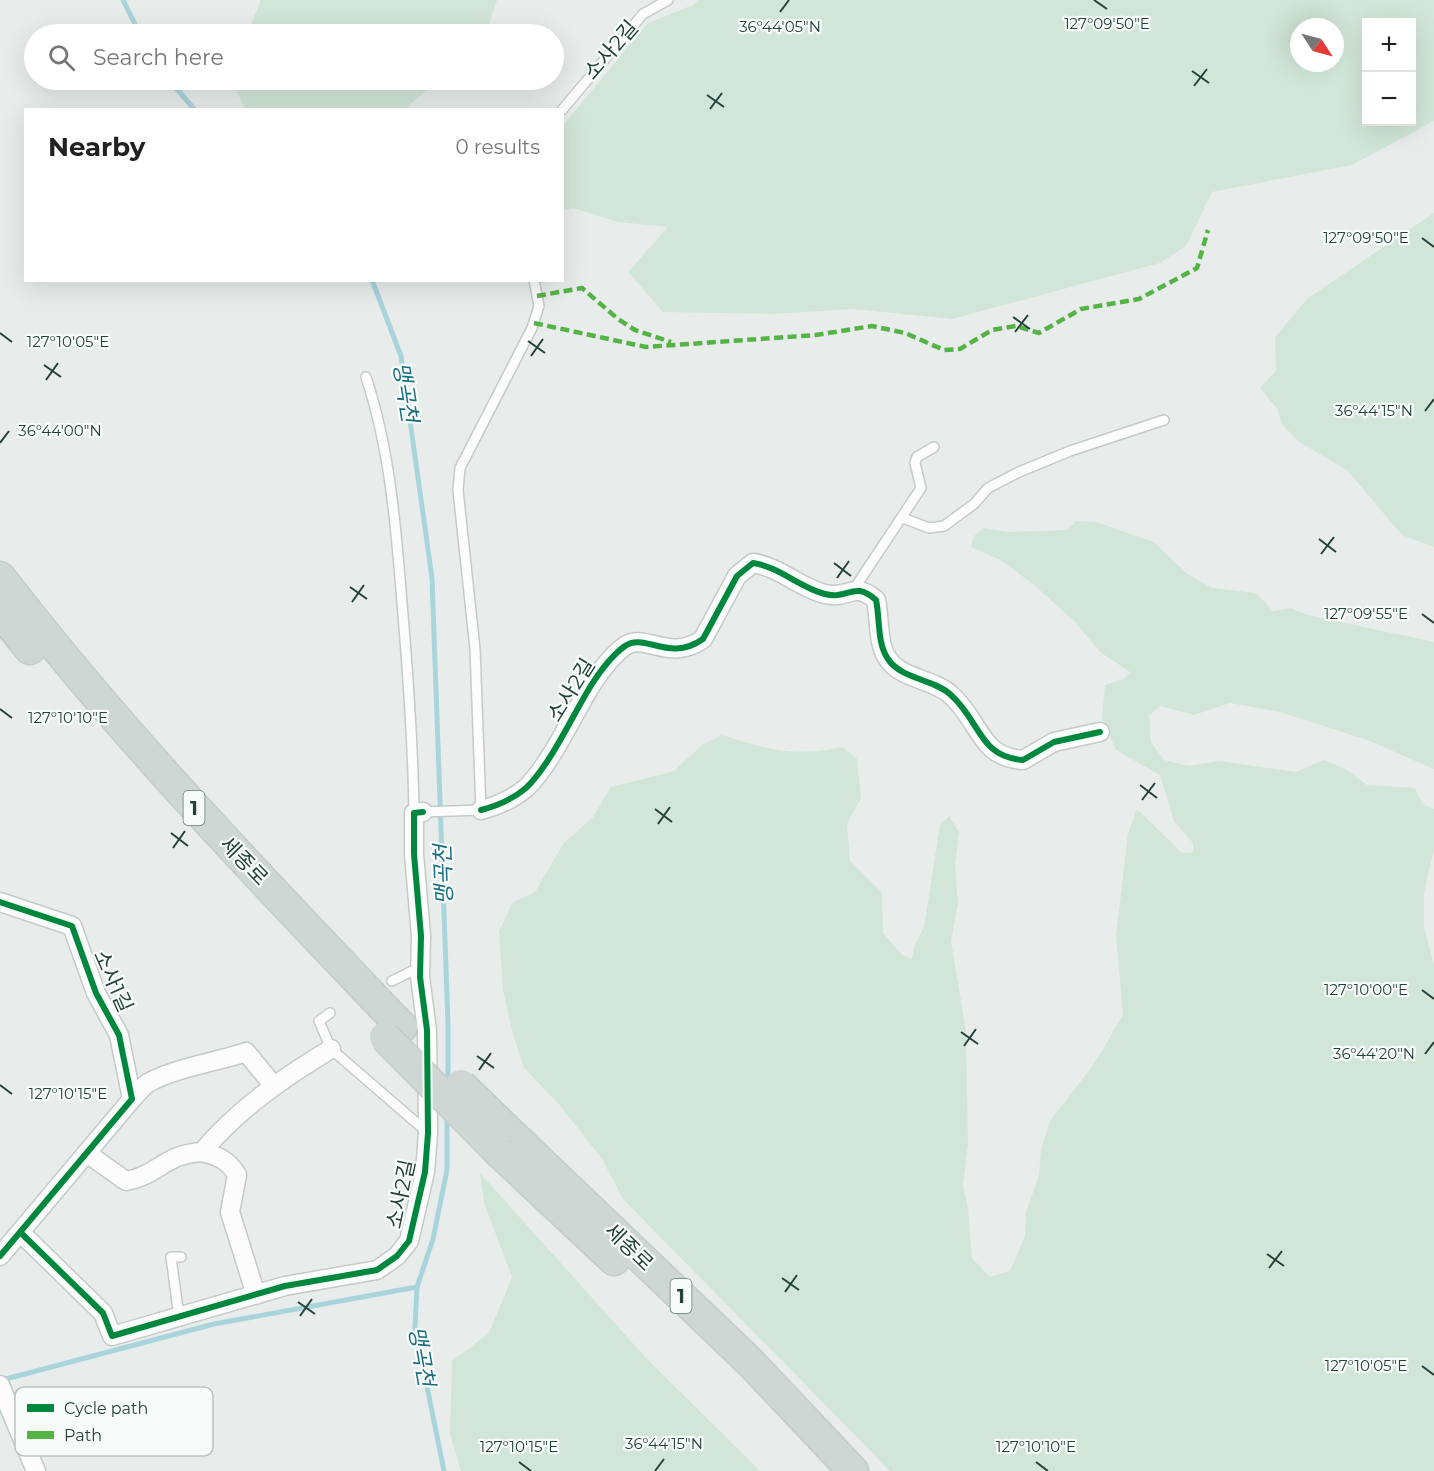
<!DOCTYPE html>
<html lang="en">
<head>
<meta charset="utf-8">
<style>
  body { margin:0; font-family:Montserrat,"Noto Sans KR",sans-serif; background:#f2f2f2; color:#222 }
  .controls { position:absolute; right:18px; top:18px; display:grid; overflow:hidden; border-radius:0px; box-shadow:0 6px 24px #0002 }
  .controls button { width:54px; height:54px; display:grid; place-items:center; padding:0; border:0; border-bottom:2px solid #e0e0e0; background:#fff; color:#222; font:30px sans-serif }
  .compass { position:absolute; left:1290px; top:18px; width:54px; height:54px; border-radius:50%; background:#fff; box-shadow:0 6px 24px #0002; rotate:126deg }
  .list { margin:0; padding:0; list-style:none }
  h2 { display:flex; justify-content:space-between; align-items:center; height:78px; margin:0; padding:0 24px; font-size:26px }
  h2 small { font-size:20px; font-weight:400; color:#767676 }
  .icon { flex:none; width:33px; height:33px; fill:none; stroke:currentColor; stroke-width:2; stroke-linecap:round; stroke-linejoin:round }
  .map { position:relative; flex:none; width:1434px; height:1471px; overflow:hidden }
  .search { position:absolute; background:#fff; box-shadow:0 6px 24px #0002; left:24px; top:24px; width:540px; height:66px; display:flex; align-items:center; gap:15px; box-sizing:border-box; padding:0 21px; border-radius:33px; color:#767676; font-size:22px }
  .panel { position:absolute; background:#fff; box-shadow:0 6px 24px #0002; left:24px; top:108px; width:540px; height:174px; border-radius:0px }
  .map>svg:first-child { display:block }
  .green { fill:#d1e6d8; fill-rule:evenodd }
  .lines { fill:none; stroke-linecap:round; stroke-linejoin:round }
  .stream { stroke:#a9d4db; stroke-width:5 }
  .lane-casing { stroke:#c5cac8; stroke-width:12 }
  .street-casing { stroke:#c5cac8; stroke-width:21 }
  .primary-casing { stroke:#c3ccc9; stroke-width:33 }
  .lane { stroke:#fcfcfc; stroke-width:9 }
  .street { stroke:#fcfcfc; stroke-width:18 }
  .primary { stroke:#cfd7d5; stroke-width:30 }
  .primary-bridge-casing { stroke:#c3ccc9; stroke-width:33; stroke-linecap:butt }
  .primary-bridge { stroke:#cfd7d5; stroke-width:30 }
  .quiet { stroke:#55b346; stroke-width:4.5; stroke-dasharray:9 4.5; stroke-linecap:butt }
  .cycleway-casing { stroke:#f7fbf9; stroke-width:10 }
  .cycleway { stroke:#00873e; stroke-width:6 }
  .ticks { fill:none; stroke:#24423a; stroke-width:2 }
  .labels { text-anchor:middle; stroke-width:4.5; stroke-linejoin:round; paint-order:stroke }
  .shield { fill:#f7fbf9; stroke:#637a73; stroke-width:1.5 }
  .shield-label { font-size:20px; font-weight:bold; fill:#24423a }
  .street-label { font-size:21px; fill:#24423a; stroke:#f7fbf9 }
  .water-label { font-size:22px; font-style:italic; fill:#1c6f80; stroke:#f7fbf9 }
  .key { fill:#f7fbf9; stroke:#b8c4c0; stroke-width:1.5 }
  .key-label { font-size:16px; fill:#24423a }
  .ticks-label { font-size:15px; text-anchor:middle; fill:#24423a; stroke:#f7fbf9; stroke-width:4.5; stroke-linejoin:round; paint-order:stroke }
</style>
</head>
<body>
<div class="map">
<svg width="1434" height="1471" viewBox="0 0 1434 1471">
  <rect width="100%" height="100%" fill="#e8edeb"/>
  <path class="green" d="M 261,0 L 497,0 L 486,34 L 247,34 Z
    M 698,0 L 1434,0 L 1434,121 L 1352,165 L 1212,192 L 1186,246 L 1160,263 L 952,319 L 853,309 L 774,314 L 663,312 L 628,272 L 668,227 L 618,222 L 573,208 L 563,210 L 563,125 L 648,23 L 693,5 ZM 1412,22 L 1412,122 L 1366,122 L 1366,22 ZM 1299,27 L 1335,27 L 1335,63 L 1299,63 Z
    M 235,80 L 438,80 L 404,110 L 245,109 L 234,85 Z
    M 1434,213 L 1434,547 L 1402,535 L 1348,471 L 1298,441 L 1281,423 L 1278,410 L 1260,388 L 1276,371 L 1275,337 L 1308,298 Z
    M 1076,521 L 1096,522 L 1154,542 L 1186,573 L 1212,588 L 1256,593 L 1273,611 L 1291,608 L 1308,615 L 1434,642 L 1434,769 L 1367,740 L 1280,712 L 1230,703 L 1194,715 L 1160,706 L 1149,716 L 1151,742 L 1164,760 L 1189,766 L 1219,761 L 1296,772 L 1324,760 L 1347,770 L 1367,785 L 1415,788 L 1423,804 L 1434,809 L 1434,848 L 1424,893 L 1424,928 L 1434,965 L 1434,1471 L 890,1471 L 623,1199 L 602,1159 L 558,1103 L 524,1068 L 512,1031 L 503,990 L 499,931 L 513,902 L 535,892 L 563,844 L 593,817 L 611,787 L 674,771 L 702,745 L 722,735 C 769,750 794,757 843,747 L 857,759 L 861,798 L 847,824 L 850,861 L 882,893 L 883,933 L 902,955 L 912,959 L 914,947 L 924,927 L 940,825 L 949,816 L 959,832 L 955,865 L 958,904 L 951,941 L 966,1031 L 968,1144 L 963,1185 L 968,1208 L 972,1258 L 990,1277 L 1010,1271 L 1025,1236 L 1026,1212 L 1039,1175 L 1041,1149 L 1050,1121 L 1094,1064 L 1123,1015 L 1116,936 L 1128,833 L 1137,809 L 1182,853 L 1193,852 L 1193,843 L 1174,821 L 1160,775 L 1116,750 L 1102,719 L 1105,685 L 1124,679 L 1130,672 L 1100,652 L 1075,622 L 1033,584 L 1000,560 L 971,547 L 974,536 L 984,528 L 1009,532 L 1067,530 Z
    M 480,1173 L 647,1359 L 760,1471 L 461,1471 L 450,1434 L 452,1361 L 489,1333 L 512,1277 L 484,1203 Z"/>
  <g class="lines">
    <path class="stream" d="M 123,0 L 140,34
      M 169,80 L 195,110
      M 372,280 L 401,356 L 432,578 L 448,1024 L 448,1083
      M 2,1380 L 214,1324 L 417,1287
      M 444,1471 L 415,1327 L 417,1287 L 433,1239 L 447,1170 L 447,1117"/>
    <g class="lane-casing">
      <path id="lane" d="M 562,110 L 643,14 L 668,0
        M 366,377 C 390,450 396,526 402,603 C 408,673 413,742 414,813
        M 903,518 L 929,528 L 944,526 L 974,504 L 988,488 L 1019,472 L 1070,451 L 1164,420
        M 854,589 L 921,488 L 915,463 L 917,457 L 934,447
        M 423,812 L 481,810 L 475,649 L 458,490 L 460,468 L 532,328 L 539,306 L 534,280
        M 392,981 L 420,967
        M 330,1013 L 319,1021 L 331,1049 L 427,1132
        M 179,1317 L 171,1257 L 181,1257"/>
    </g>
    <g class="street-casing">
      <path id="street" d="M 481,810 C 497,806 513,799 526,788 C 551,764 573,714 592,684 C 601,670 611,656 625,646 C 645,632 669,663 703,639 L 737,576 L 753,563 C 780,567 800,588 825,594 C 849,600 853,580 876,600 C 880,618 877,644 888,659 C 901,679 934,679 951,695 C 981,722 979,757 1023,760 L 1054,742 L 1100,732
        M 0,902 L 72,926 L 96,993 L 119,1035 L 132,1099 L 0,1256
        M 132,1099 C 137,1094 142,1087 148,1083 C 174,1068 217,1062 246,1052 L 273,1085
        M 202,1152 C 219,1156 228,1160 237,1175 L 230,1212 L 256,1295
        M 88,1154 L 126,1181 C 159,1175 164,1154 202,1152 C 238,1109 283,1078 331,1049
        M 20,1232 L 103,1313 L 112,1336 L 285,1286 L 377,1270 L 397,1256 L 409,1241 L 425,1172 L 428,1133 L 427,1030 L 420,977 L 421,936 L 414,854 L 414,813 L 423,812
        M 0,1385 L 36,1471"/>
    </g>
    <g class="primary-casing">
      <path id="primary" d="M 0,577 C 123,737 263,881 402,1027
        M 0,612 L 30,649
        M 504,1127 L 750,1362 L 853,1471
        M 500,1153 L 614,1260"/>
    </g>
    <use href="#lane" class="lane"/>
    <use href="#street" class="street"/>
    <use href="#primary" class="primary"/>
    <g class="primary-bridge-casing">
      <path id="primary-bridge" d="M 385,1037 L 500,1153
        M 461,1085 L 504,1127"/>
    </g>
    <use href="#primary-bridge" class="primary-bridge"/>
    <path class="quiet" d="M 537,296 L 582,288 L 618,319 L 635,330 L 671,342
      M 534,323 L 646,347 L 816,335 L 872,326 L 905,333 L 944,350 L 960,349 L 992,330 L 1016,326 L 1039,333 L 1081,309 L 1139,299 L 1197,268 L 1208,230"/>
    <g class="cycleway-casing">
      <path id="cycleway" d="M 481,810 C 497,806 513,799 526,788 C 551,764 573,714 592,684 C 601,670 611,656 625,646 C 645,632 669,663 703,639 L 737,576 L 753,563 C 780,567 800,588 825,594 C 849,600 853,580 876,600 C 880,618 877,644 888,659 C 901,679 934,679 951,695 C 981,722 979,757 1023,760 L 1054,742 L 1100,732
        M 0,902 L 72,926 L 96,993 L 119,1035 L 132,1099 L 0,1256
        M 20,1232 L 103,1313 L 112,1336 L 285,1286 L 377,1270 L 397,1256 L 409,1241 L 425,1172 L 428,1133 L 427,1030 L 420,977 L 421,936 L 414,854 L 414,813 L 423,812"/>
    </g>
    <use href="#cycleway" class="cycleway"/>
  </g>
  <path class="ticks" d="M 1094,0 L 1107,9M 780,12 L 789,0M 1192,71 L 1209,83M 1194,86 L 1207,69M 707,95 L 724,107M 710,109 L 722,93M 1422,238 L 1434,247M 1013,317 L 1030,329M 1015,332 L 1028,315M 0,333 L 12,342M 528,341 L 545,353M 531,356 L 543,339M 44,365 L 61,377M 46,380 L 58,363M 1425,411 L 1434,399M 0,443 L 9,431M 1319,539 L 1336,552M 1321,554 L 1334,537M 834,563 L 851,576M 837,578 L 849,561M 350,587 L 367,599M 352,602 L 364,585M 1422,614 L 1434,623M 0,709 L 12,718M 1140,785 L 1157,798M 1142,800 L 1155,783M 655,809 L 672,822M 658,824 L 670,807M 171,833 L 188,846M 173,848 L 185,831M 1422,990 L 1434,999M 961,1032 L 978,1044M 964,1046 L 976,1029M 1425,1054 L 1434,1042M 477,1056 L 494,1068M 479,1070 L 491,1053M 0,1085 L 12,1094M 1267,1254 L 1284,1266M 1269,1268 L 1282,1251M 782,1278 L 799,1290M 785,1292 L 797,1275M 298,1302 L 315,1314M 300,1316 L 312,1299M 1422,1366 L 1434,1375M 519,1462 L 531,1471M 1036,1462 L 1048,1471M 655,1471 L 664,1459"/>
  <g class="labels">
    <g class="shield">
      <rect x="183.5" y="791" width="21" height="34" rx="4.5"/>
      <rect x="670.5" y="1279" width="21" height="34" rx="4.5"/>
    </g>
    <g class="shield-label">
      <text x="194" y="815">1</text>
      <text x="681" y="1303">1</text>
    </g>
    <g class="street-label">
      <text transform="translate(611 50) rotate(-49)" y="7">소사2길</text>
      <text transform="translate(571 690) rotate(-58)" y="7">소사2길</text>
      <text transform="translate(244 861) rotate(46)" y="7">세종로</text>
      <text transform="translate(113 981) rotate(66)" y="7">소사1길</text>
      <text transform="translate(401 1194) rotate(-78)" y="7">소사2길</text>
      <text transform="translate(629 1247) rotate(44)" y="7">세종로</text>
    </g>
    <g class="water-label">
      <text transform="translate(406 392) rotate(81)" y="8">맹곡천</text>
      <text transform="translate(443 875) rotate(-92)" y="8">맹곡천</text>
      <text transform="translate(422 1356) rotate(80)" y="8">맹곡천</text>
    </g>
  </g>
  <rect x="15" y="1387" width="198" height="69" rx="9" class="key"/>
  <rect x="27" y="1404" width="27" height="8" fill="#00873e"/>
  <rect x="27" y="1431" width="27" height="8" fill="#55b346"/>
  <g class="key-label">
    <text x="64" y="1414">Cycle path</text>
    <text x="64" y="1441">Path</text>
  </g>
  <g class="ticks-label">
    <text x="1107" y="29">127°09'50"E</text>
    <text x="780" y="32">36°44'05"N</text>
    <text x="1366" y="243">127°09'50"E</text>
    <text x="68" y="347">127°10'05"E</text>
    <text x="1374" y="416">36°44'15"N</text>
    <text x="60" y="436">36°44'00"N</text>
    <text x="1366" y="619">127°09'55"E</text>
    <text x="68" y="723">127°10'10"E</text>
    <text x="1366" y="995">127°10'00"E</text>
    <text x="1374" y="1059">36°44'20"N</text>
    <text x="68" y="1099">127°10'15"E</text>
    <text x="1366" y="1371">127°10'05"E</text>
    <text x="664" y="1449">36°44'15"N</text>
    <text x="519" y="1452">127°10'15"E</text>
    <text x="1036" y="1452">127°10'10"E</text>
  </g>
</svg>
<div class="controls">
<button>+</button>
<button>−</button>
</div>
<svg class="compass" viewBox="-18 -18 36 36"><path d="M0-13l5 13h-10z" fill="#e53935"/><path d="M0 13l5-13h-10z" fill="#767676"/></svg>
<div class="search"><svg class="icon" aria-label="search" viewBox="0 0 24 24"><circle cx="10" cy="10" r="6"/><path d="M15 15l6 6"/></svg>Search here</div>
<section class="panel">
<h2>Nearby<small>0 results</small></h2>
<ul class="list">
</ul>
</section>
</div>
</body>
</html>
